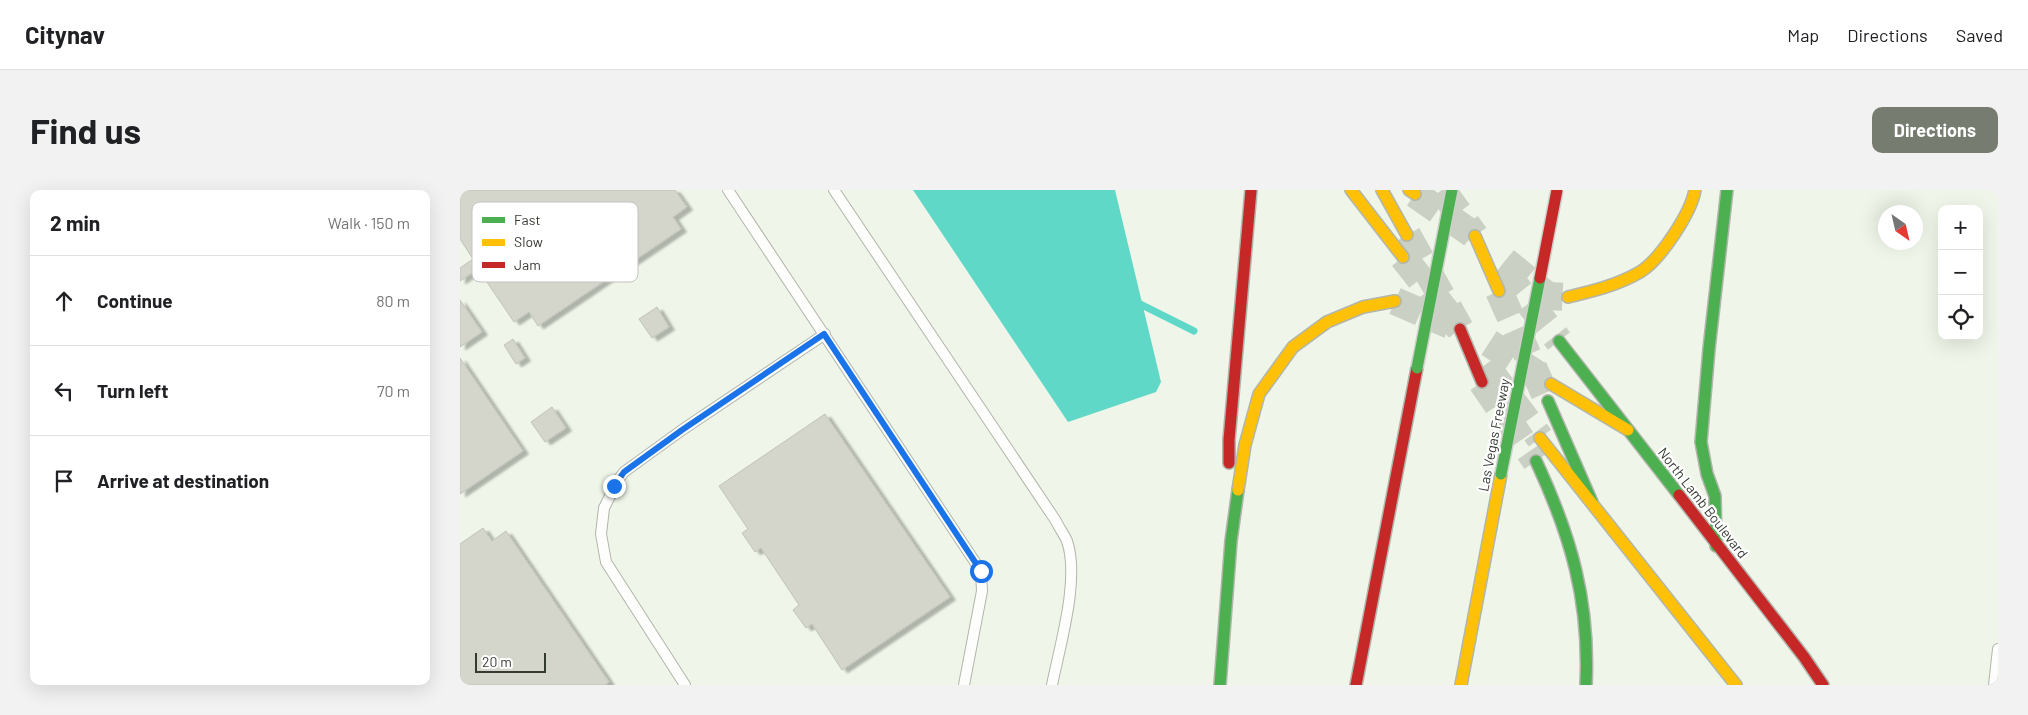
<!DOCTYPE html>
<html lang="en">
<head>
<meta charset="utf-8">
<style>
  body { margin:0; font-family:Barlow,sans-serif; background:#f2f2f2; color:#202124 }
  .controls { position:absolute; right:15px; top:15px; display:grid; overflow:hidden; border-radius:10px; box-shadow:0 5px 20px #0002 }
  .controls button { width:45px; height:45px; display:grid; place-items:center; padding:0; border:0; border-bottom:1px solid #e0e0e0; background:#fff; color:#202124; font:25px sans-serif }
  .compass { position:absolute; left:1418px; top:15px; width:45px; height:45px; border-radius:50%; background:#fff; box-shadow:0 5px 20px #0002; rotate:146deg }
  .scale { position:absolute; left:15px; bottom:12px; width:71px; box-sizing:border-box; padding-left:5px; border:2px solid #363b31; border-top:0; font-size:14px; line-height:18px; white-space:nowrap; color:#363b31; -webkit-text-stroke:4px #fff; paint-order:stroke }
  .stop { position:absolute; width:15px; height:15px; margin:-11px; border:4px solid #1a73e8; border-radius:50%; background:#fff }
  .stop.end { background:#1a73e8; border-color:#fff; box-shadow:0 1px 5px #0008 }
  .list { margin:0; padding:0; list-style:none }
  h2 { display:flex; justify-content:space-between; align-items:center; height:65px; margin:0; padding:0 20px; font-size:21px }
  h2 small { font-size:16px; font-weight:400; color:#757577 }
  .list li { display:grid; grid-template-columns:32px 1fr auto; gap:15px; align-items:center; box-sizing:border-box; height:90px; padding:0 20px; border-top:1px solid #e0e0e0 }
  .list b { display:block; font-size:19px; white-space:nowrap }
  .list em { font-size:16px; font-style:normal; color:#757577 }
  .icon { flex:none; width:28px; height:28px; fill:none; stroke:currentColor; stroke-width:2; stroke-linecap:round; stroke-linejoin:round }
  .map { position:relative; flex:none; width:1538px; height:495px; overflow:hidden; border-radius:10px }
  header { display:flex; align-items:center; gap:30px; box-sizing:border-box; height:70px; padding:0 25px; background:#fff; border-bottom:1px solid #e0e0e0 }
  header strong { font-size:24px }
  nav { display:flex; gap:28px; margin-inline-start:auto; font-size:18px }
  .intro { display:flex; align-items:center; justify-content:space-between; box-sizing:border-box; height:120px; padding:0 30px }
  h1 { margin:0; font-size:35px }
  .button { padding:12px 22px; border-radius:10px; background:#777c71; color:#fff; font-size:18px; font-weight:700 }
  main { display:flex; gap:30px; padding:0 30px }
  aside { flex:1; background:#fff; border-radius:10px; box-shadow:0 5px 20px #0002 }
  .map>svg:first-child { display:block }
  .water { fill:#5fd8c7 }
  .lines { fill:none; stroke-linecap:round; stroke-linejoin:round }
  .stream { stroke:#5fd8c7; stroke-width:7 }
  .building { fill:#d4d6cc; stroke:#c1c3b9; filter:url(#shadow) }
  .secondary-tunnel { stroke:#cad0c3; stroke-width:28; stroke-dasharray:28 14; stroke-linecap:butt }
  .highway-tunnel { stroke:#cad0c3; stroke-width:28; stroke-dasharray:28 14; stroke-linecap:butt }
  .lane-casing { stroke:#b1b5ac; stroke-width:12 }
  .fast-casing { stroke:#b1b5ac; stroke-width:14 }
  .slow-casing { stroke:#b1b5ac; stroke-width:14 }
  .jam-casing { stroke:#b1b5ac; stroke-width:14 }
  .lane { stroke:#fdfefc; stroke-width:10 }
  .fast { stroke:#4caf50; stroke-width:11 }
  .slow { stroke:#ffc107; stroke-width:11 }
  .jam { stroke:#c62828; stroke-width:11 }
  .fast-bridge-casing { stroke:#cdd0ca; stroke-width:14; stroke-linecap:butt }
  .jam-bridge-casing { stroke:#cdd0ca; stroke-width:14; stroke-linecap:butt }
  .fast-bridge { stroke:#4caf50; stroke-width:11 }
  .jam-bridge { stroke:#c62828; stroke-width:11 }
  .route { stroke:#1a73e8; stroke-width:6 }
  .labels { text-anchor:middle; stroke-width:4.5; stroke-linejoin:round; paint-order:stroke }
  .street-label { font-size:14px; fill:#363b31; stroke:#fff }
  .key { fill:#fff; stroke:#c3c4c1; stroke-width:1 }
  .key-label { font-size:14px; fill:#363b31 }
</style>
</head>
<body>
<header>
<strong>Citynav</strong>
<nav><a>Map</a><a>Directions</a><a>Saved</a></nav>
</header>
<div class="intro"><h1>Find us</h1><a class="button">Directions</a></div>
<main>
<aside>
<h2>2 min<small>Walk · 150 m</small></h2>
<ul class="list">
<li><svg class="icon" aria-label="ahead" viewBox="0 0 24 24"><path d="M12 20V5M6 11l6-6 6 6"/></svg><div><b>Continue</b></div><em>80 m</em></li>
<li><svg class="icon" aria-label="left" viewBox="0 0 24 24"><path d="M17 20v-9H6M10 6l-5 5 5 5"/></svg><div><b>Turn left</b></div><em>70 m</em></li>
<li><svg class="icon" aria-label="arrive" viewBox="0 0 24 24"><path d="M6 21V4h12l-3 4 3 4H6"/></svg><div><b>Arrive at destination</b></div></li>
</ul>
</aside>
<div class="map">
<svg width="1538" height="495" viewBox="0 0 1538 495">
  <defs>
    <filter id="shadow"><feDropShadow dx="5.5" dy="3" stdDeviation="1" flood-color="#0004"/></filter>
  </defs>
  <rect width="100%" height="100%" fill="#eff5e8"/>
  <path class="water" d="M 453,0 L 655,0 L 701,192 L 696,202 L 608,232 Z"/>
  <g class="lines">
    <path class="stream" d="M 676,112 L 734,141"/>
  </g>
  <path class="building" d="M 0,0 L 215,0 L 227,17 L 213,27 L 221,39 L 78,136 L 69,122 L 54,132 L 18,79 L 0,91 L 0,78 L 13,69 L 0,49 Z
    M 0,110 L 22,142 L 0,157 Z
    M 197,117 L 209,137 L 192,148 L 179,129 Z
    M 53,149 L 65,168 L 56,174 L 44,155 Z
    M 0,168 L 63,261 L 0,304 Z
    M 92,217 L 106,238 L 85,252 L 71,232 Z
    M 365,224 L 490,407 L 382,480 L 352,434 L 346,438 L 333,420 L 339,415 L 301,358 L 295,362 L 282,343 L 288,339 L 259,296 Z
    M 23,338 L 32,351 L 46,341 L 149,492 L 145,495 L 0,495 L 0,354 Z"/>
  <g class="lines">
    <path class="secondary-tunnel" d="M 982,0 L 1015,46
      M 943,67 L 1000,139
      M 1043,80 L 1099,151
      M 1025,175 L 1080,248"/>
    <path class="highway-tunnel" d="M 955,4 L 1015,46
      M 947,45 L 1000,139
      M 1045,71 L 1088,106 L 1108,107
      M 1039,101 L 1088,211
      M 935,111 L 990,135
      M 1029,153 L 1078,185
      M 1022,192 L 1076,271"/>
    <g class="lane-casing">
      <path id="lane" d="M 268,0 L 521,381 L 522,401 L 504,495
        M 374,0 L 596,331 C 599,338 604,344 607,351 C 620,389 600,455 592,495
        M 225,495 L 146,372 L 141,344 L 144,318 L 158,290 L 164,282 L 222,240 L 365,144
        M 1534,495 L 1538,459"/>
    </g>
    <g class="fast-casing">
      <path id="fast" d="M 1099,151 L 1219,305
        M 1088,211 L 1132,312
        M 1076,271 C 1111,346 1130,411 1126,495
        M 1256,356 L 1255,306 L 1247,284 L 1241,252 L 1249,159 L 1267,0
        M 760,495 L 771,351 L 778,300"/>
    </g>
    <g class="slow-casing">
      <path id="slow" d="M 891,0 L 943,67
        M 922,0 L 947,45
        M 949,0 L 955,4
        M 1015,46 L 1039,101
        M 1108,107 C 1133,101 1158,95 1180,82 C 1200,70 1231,23 1235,0
        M 1091,194 L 1168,240
        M 1080,248 L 1276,495
        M 778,300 L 785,255 L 799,204 L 833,157 L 867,132 L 903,117 L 935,111
        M 1001,495 L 1041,284"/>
    </g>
    <g class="jam-casing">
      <path id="jam" d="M 1000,139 L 1022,192
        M 769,273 L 769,250 L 791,0
        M 1219,305 L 1344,467 L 1363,495
        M 896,495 L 957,178"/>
    </g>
    <use href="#lane" class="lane"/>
    <use href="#fast" class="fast"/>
    <use href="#slow" class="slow"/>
    <use href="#jam" class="jam"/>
    <g class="fast-bridge-casing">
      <path id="fast-bridge" d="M 957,178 L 992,0
        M 1041,284 L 1080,88"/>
    </g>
    <g class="jam-bridge-casing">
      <path id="jam-bridge" d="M 1080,88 L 1097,0"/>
    </g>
    <use href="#fast-bridge" class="fast-bridge"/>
    <use href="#jam-bridge" class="jam-bridge"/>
  </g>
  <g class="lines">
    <path class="route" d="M 154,296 L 164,282 L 222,240 L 364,144 L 521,381"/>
  </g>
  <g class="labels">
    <g class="street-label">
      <text transform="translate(1034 245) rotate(-79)" y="5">Las Vegas Freeway</text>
      <text transform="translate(1243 313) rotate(52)" y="5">North Lamb Boulevard</text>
    </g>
  </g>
  <rect x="12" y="12" width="166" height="80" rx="8" class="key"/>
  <rect x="22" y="27" width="23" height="6" fill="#4caf50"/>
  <rect x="22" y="49" width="23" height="7" fill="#ffc107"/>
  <rect x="22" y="72" width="23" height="6" fill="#c62828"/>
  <g class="key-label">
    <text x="54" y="35">Fast</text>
    <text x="54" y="57">Slow</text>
    <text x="54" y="80">Jam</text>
  </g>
</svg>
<div class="controls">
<button>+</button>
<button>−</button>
<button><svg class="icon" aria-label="locate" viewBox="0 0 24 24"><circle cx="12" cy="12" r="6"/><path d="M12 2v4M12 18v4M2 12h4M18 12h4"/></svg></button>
</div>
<svg class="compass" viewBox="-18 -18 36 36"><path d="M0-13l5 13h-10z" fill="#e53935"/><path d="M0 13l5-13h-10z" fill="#757577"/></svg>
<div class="scale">20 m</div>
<div class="stop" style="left:521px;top:381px"></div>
<div class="stop end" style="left:154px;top:296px"></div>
</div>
</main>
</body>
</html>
